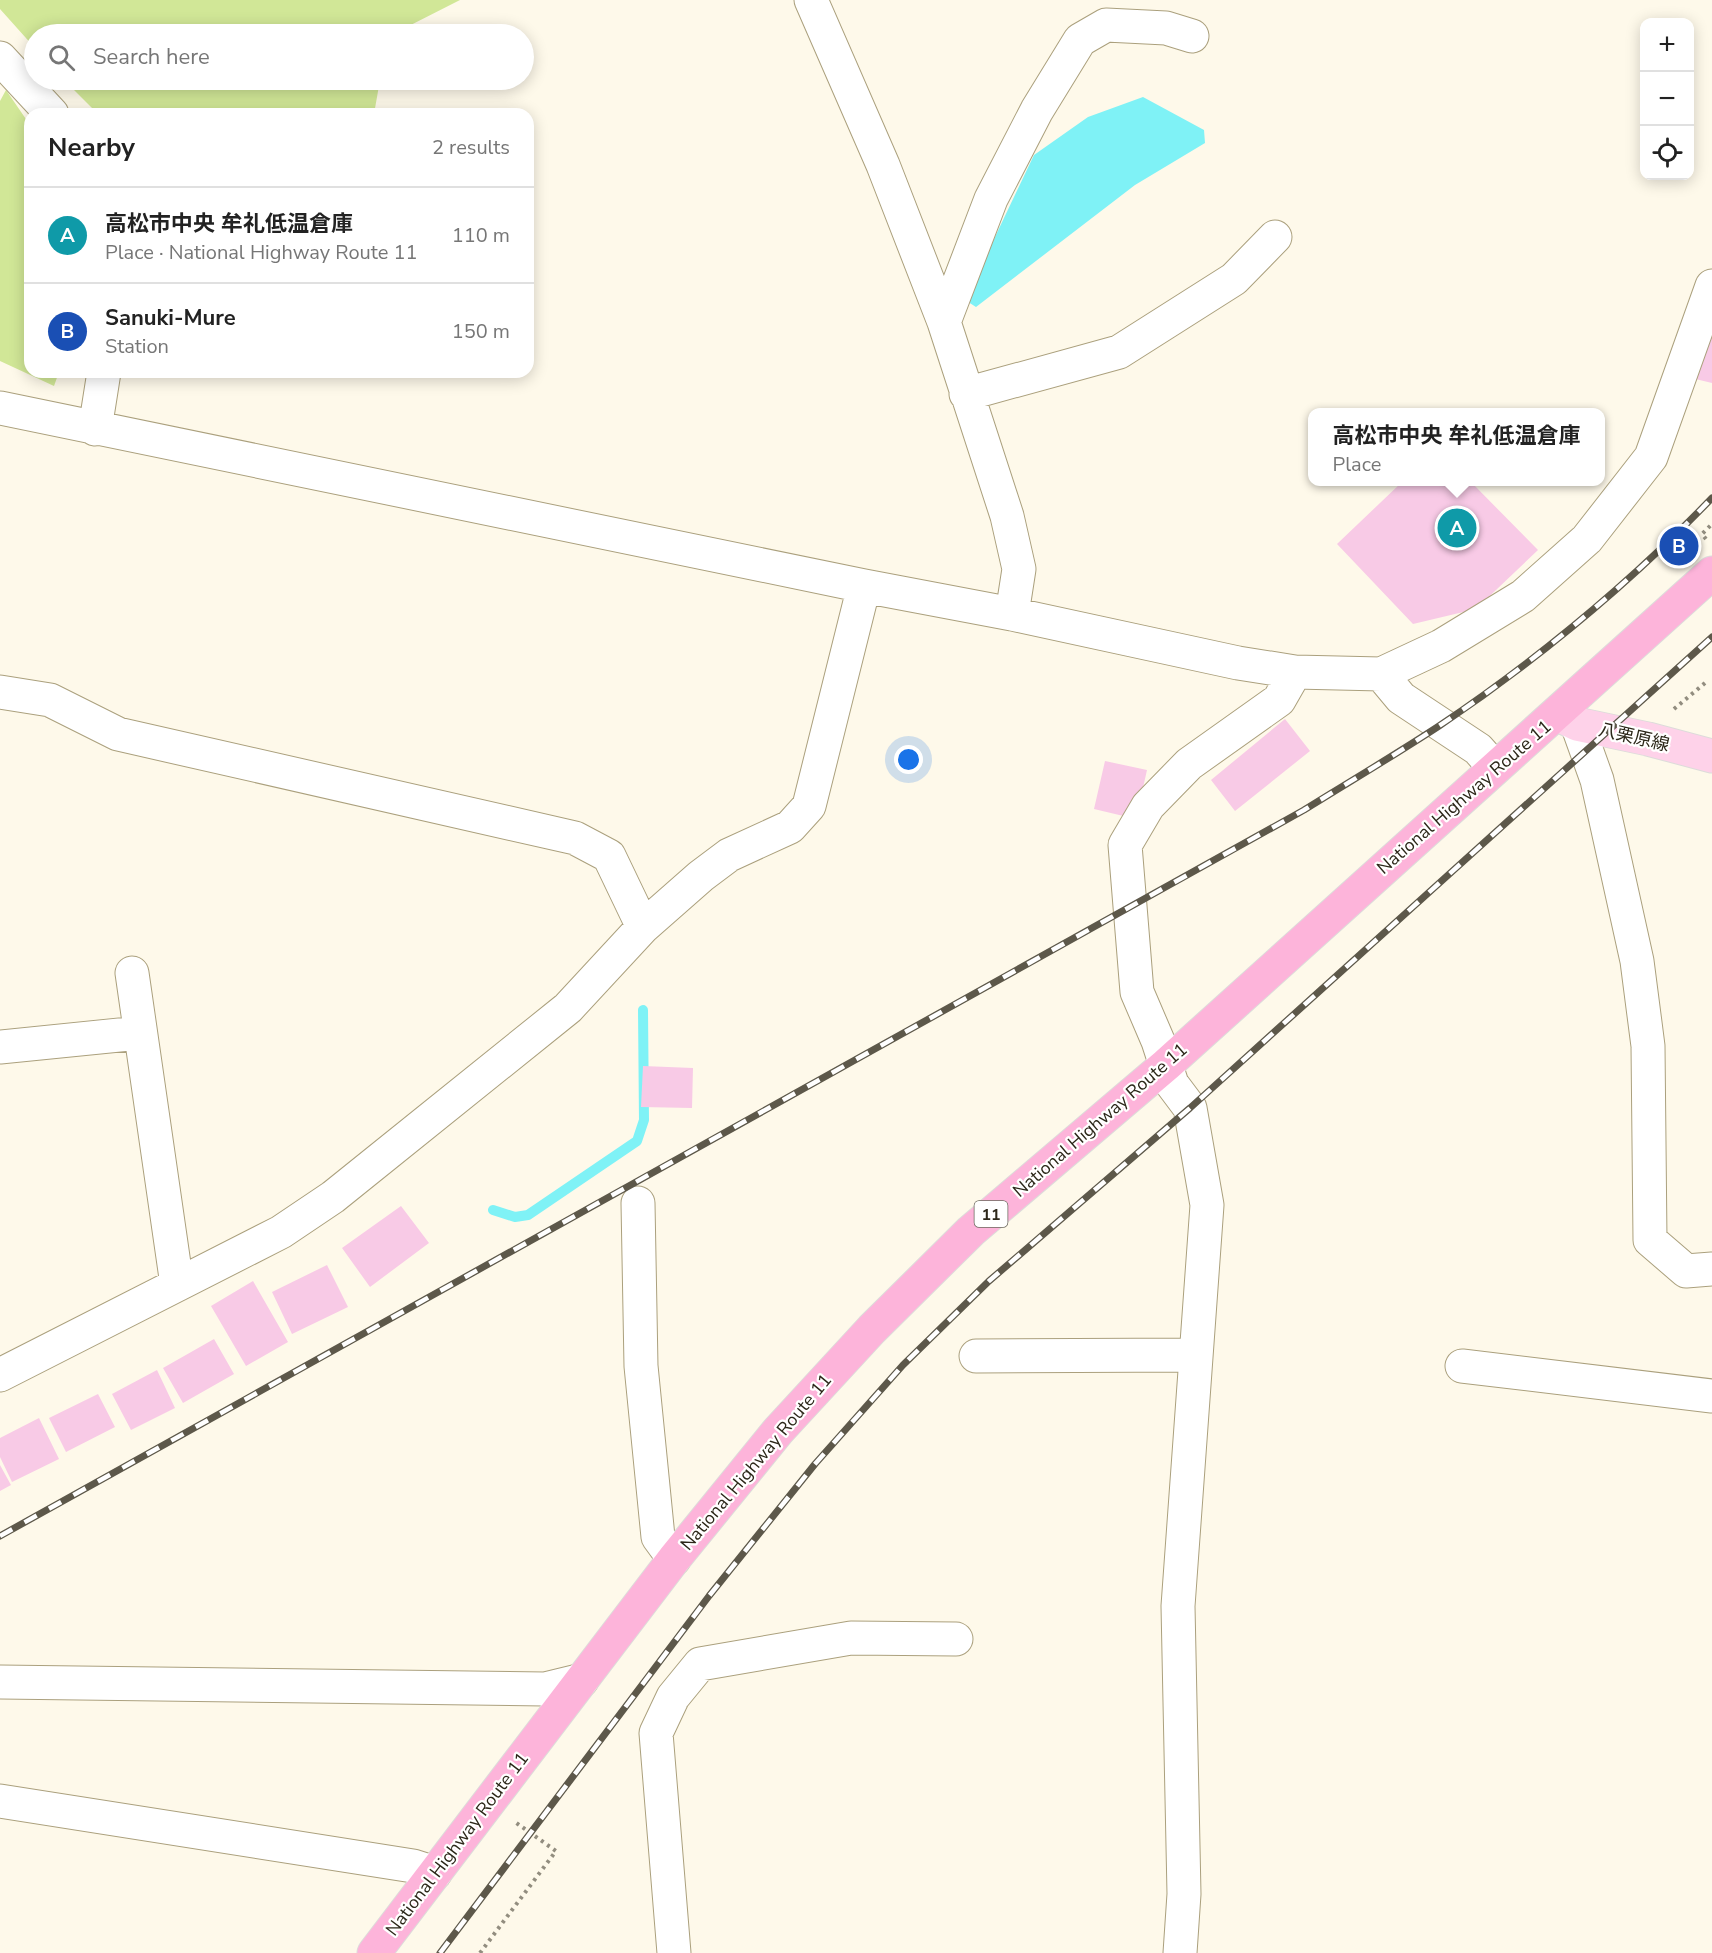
<!DOCTYPE html>
<html lang="en">
<head>
<meta charset="utf-8">
<style>
  body { margin:0; font-family:"Nunito Sans","Noto Sans JP",sans-serif; background:#f6f6f6; color:#222 }
  .controls { position:absolute; right:18px; top:18px; display:grid; overflow:hidden; border-radius:12px; box-shadow:0 3px 15px #0003 }
  .controls button { width:54px; height:54px; display:grid; place-items:center; padding:0; border:0; border-bottom:2px solid #e0e0e0; background:#fff; color:#222; font:30px sans-serif }
  .you { position:absolute; left:909px; top:760px; width:21px; height:21px; margin:-15px; border:4px solid #fff; border-radius:50%; background:#1a73e8; box-shadow:0 0 0 9px #1a73e833 }
  .badge { display:grid; place-items:center; width:39px; height:39px; border-radius:50%; background:#792b9c; color:#fff; font-size:20px; font-weight:700 }
  .pin { position:absolute; translate:-50% -50%; border:3px solid #fff; box-shadow:0 2px 6px #0006 }
  .popup { position:absolute; left:1308px; top:408px; width:297px; height:78px; box-sizing:border-box; display:grid; place-content:center; border-radius:12px; background:#fff; filter:drop-shadow(0 2px 4px #0005); font-size:20px; white-space:nowrap; color:#767676 }
  .popup b { font-size:22px; color:#222 }
  .popup::after { content:''; position:absolute; left:50%; top:100%; margin-left:-12px; border:12px solid transparent; border-top-color:#fff }
  .list { margin:0; padding:0; list-style:none }
  h2 { display:flex; justify-content:space-between; align-items:center; height:78px; margin:0; padding:0 24px; font-size:26px }
  h2 small { font-size:20px; font-weight:400; color:#767676 }
  .list li { display:grid; grid-template-columns:39px 1fr auto; gap:18px; align-items:center; box-sizing:border-box; height:96px; padding:0 24px; border-top:2px solid #e0e0e0 }
  .list b { display:block; font-size:22px; white-space:nowrap }
  .list p { margin:0; font-size:20px; white-space:nowrap; color:#767676 }
  .list em { font-size:20px; font-style:normal; color:#767676 }
  .icon { flex:none; width:33px; height:33px; fill:none; stroke:currentColor; stroke-width:2; stroke-linecap:round; stroke-linejoin:round }
  .map { position:relative; flex:none; width:1712px; height:1953px; overflow:hidden }
  .search { position:absolute; background:#fff; box-shadow:0 3px 15px #0003; left:24px; top:24px; width:510px; height:66px; display:flex; align-items:center; gap:15px; box-sizing:border-box; padding:0 21px; border-radius:33px; color:#767676; font-size:22px }
  .panel { position:absolute; background:#fff; box-shadow:0 3px 15px #0003; left:24px; top:108px; width:510px; height:270px; border-radius:18px }
  .map>svg:first-child { display:block }
  .green { fill:#d1e797 }
  .water { fill:#7ff2f6 }
  .lines { fill:none; stroke-linecap:round; stroke-linejoin:round }
  .stream { stroke:#7ff2f6; stroke-width:10 }
  .building { fill:#f8cae6 }
  .minor-casing { stroke:#aba07d; stroke-width:35 }
  .major-casing { stroke:#dddcda; stroke-width:35 }
  .highway-casing { stroke:#dddcda; stroke-width:35 }
  .path { stroke:#928d7f; stroke-width:4; stroke-dasharray:3 4.5; stroke-linecap:butt }
  .minor { stroke:#fff; stroke-width:33 }
  .major { stroke:#fed2e9; stroke-width:33 }
  .highway { stroke:#fdb4da; stroke-width:33 }
  .rail-casing { stroke:#5d584a; stroke-width:7 }
  .rail { stroke:#fff; stroke-width:4.5; stroke-dasharray:14; stroke-linecap:butt }
  .labels { text-anchor:middle; stroke-width:4.5; stroke-linejoin:round; paint-order:stroke }
  .shield { fill:#fff; stroke:#6b685e; stroke-width:1.5 }
  .shield-label { font-size:16px; font-weight:bold; fill:#2c2719 }
  .street-label { font-size:18px; fill:#2c2719; stroke:#fff }
</style>
</head>
<body>
<div class="map">
<svg width="1712" height="1953" viewBox="0 0 1712 1953">
  <rect width="100%" height="100%" fill="#fef9ea"/>
  <path class="green" d="M 0,0 L 460,0 L 393,34 L 34,34 L 34,47 L 0,9 Z
    M 64,80 L 380,80 L 374,114 L 98,114 Z
    M 6,90 L 30,125 L 30,372 L 59,372 L 54,386 L 0,361 L 0,101 Z"/>
  <path class="water" d="M 1143,97 L 1204,130 L 1205,143 L 1135,185 L 976,307 L 965,300 L 1034,155 L 1088,117 Z"/>
  <g class="lines">
    <path class="stream" d="M 493,1210 L 515,1217 L 528,1215 L 637,1141 L 644,1120 L 643,1010"/>
  </g>
  <path class="building" d="M 1712,331 L 1712,383 L 1687,377 Z
    M 1402,482 L 1471,482 L 1538,550 L 1476,609 L 1413,624 L 1337,544 Z
    M 1285,719 L 1310,751 L 1235,811 L 1211,780 Z
    M 1105,761 L 1147,770 L 1136,819 L 1094,809 Z
    M 643,1066 L 693,1068 L 692,1108 L 641,1107 Z
    M 401,1206 L 429,1243 L 370,1287 L 342,1248 Z
    M 327,1265 L 348,1307 L 292,1334 L 272,1292 Z
    M 253,1281 L 288,1342 L 246,1366 L 211,1306 Z
    M 214,1339 L 234,1374 L 183,1403 L 163,1368 Z
    M 157,1370 L 175,1408 L 131,1430 L 112,1394 Z
    M 98,1394 L 115,1427 L 66,1452 L 49,1418 Z
    M 39,1418 L 59,1459 L 12,1482 L 0,1457 L 0,1438 Z
    M 0,1465 L 11,1485 L 0,1491 Z"/>
  <g class="lines">
    <g class="minor-casing">
      <path id="minor" d="M 811,0 L 883,165 L 944,322 L 1007,516 L 1019,569 L 1012,614
        M 0,58 L 52,114
        M 944,322 L 991,199 L 1037,110 L 1080,40 L 1106,25 L 1166,28 L 1192,36
        M 966,394 L 1119,352 L 1234,279 L 1275,237
        M 0,408 L 864,586 L 1012,614 L 1238,663 L 1295,672 L 1381,674 L 1441,646 L 1523,596 L 1587,539 L 1651,457 L 1712,286
        M 95,429 L 104,372
        M 1381,674 L 1401,698 L 1478,749 L 1494,767
        M 0,692 L 50,700 L 118,734 L 575,838 L 609,856 L 643,927
        M 1577,724 L 1597,780 L 1637,961 L 1648,1046 L 1650,1240 L 1686,1271 L 1712,1269
        M 132,973 L 177,1285
        M 0,1047 L 139,1033
        M 638,1203 L 641,1366 L 658,1537 L 674,1559
        M 976,1356 L 1196,1355
        M 1462,1366 L 1712,1396
        M 0,1375 L 281,1232 L 333,1197 L 568,1008 L 643,927 L 701,876 L 729,855 L 790,827 L 809,806 L 864,586
        M 0,1682 L 545,1689 L 582,1680
        M 0,1801 L 413,1866 L 435,1873
        M 674,1953 L 656,1733 L 673,1697 L 700,1664 L 851,1638 L 956,1639
        M 1180,1953 L 1184,1894 L 1178,1606 L 1207,1205 L 1190,1108 L 1172,1084 L 1158,1041 L 1137,992 L 1125,845 L 1148,806 L 1189,764 L 1279,700 L 1295,672"/>
    </g>
    <g class="major-casing">
      <path id="major" d="M 1557,714 L 1577,724 L 1648,739 L 1712,756"/>
    </g>
    <g class="highway-casing">
      <path id="highway" d="M 374,1953 L 674,1559 L 778,1431 L 872,1329 L 971,1231 L 1166,1065 L 1712,573"/>
    </g>
    <path class="path" d="M 1706,539 L 1702,534 L 1712,524
      M 1674,709 L 1705,683
      M 480,1953 L 556,1851 L 515,1822"/>
    <use href="#minor" class="minor"/>
    <use href="#major" class="major"/>
    <use href="#highway" class="highway"/>
    <g class="rail-casing">
      <path id="rail" d="M 0,1536 L 1304,810 C 1349,782 1395,755 1439,726 C 1537,660 1630,583 1712,498
        M 440,1953 L 709,1596 L 815,1464 L 903,1365 L 989,1281 L 1190,1108 L 1712,637"/>
    </g>
    <use href="#rail" class="rail"/>
  </g>
  <g class="labels">
    <rect class="shield" x="974.5" y="1201" width="33" height="26" rx="4.5"/>
    <g class="shield-label">
      <text x="991" y="1220">11</text>
    </g>
    <g class="street-label">
      <text transform="translate(1634 737) rotate(13)" y="6">八栗原線</text>
      <text transform="translate(1464 797) rotate(-41)" y="6">National Highway Route 11</text>
      <text transform="translate(1100 1120) rotate(-41)" y="6">National Highway Route 11</text>
      <text transform="translate(756 1462) rotate(-50)" y="6">National Highway Route 11</text>
      <text transform="translate(457 1844) rotate(-53)" y="6">National Highway Route 11</text>
    </g>
  </g>
</svg>
<div class="controls">
<button>+</button>
<button>−</button>
<button><svg class="icon" aria-label="locate" viewBox="0 0 24 24"><circle cx="12" cy="12" r="6"/><path d="M12 2v4M12 18v4M2 12h4M18 12h4"/></svg></button>
</div>
<div class="you"></div>
<div class="pin badge" style="left:1457px;top:528px;background:#0f9aa8">A</div>
<div class="popup"><b>高松市中央 牟礼低温倉庫</b>Place</div>
<div class="pin badge" style="left:1679px;top:546px;background:#1a4fb4">B</div>
<div class="search"><svg class="icon" aria-label="search" viewBox="0 0 24 24"><circle cx="10" cy="10" r="6"/><path d="M15 15l6 6"/></svg>Search here</div>
<section class="panel">
<h2>Nearby<small>2 results</small></h2>
<ul class="list">
<li><span class="badge" style="background:#0f9aa8">A</span><div><b>高松市中央 牟礼低温倉庫</b><p>Place · National Highway Route 11</p></div><em>110 m</em></li>
<li><span class="badge" style="background:#1a4fb4">B</span><div><b>Sanuki-Mure</b><p>Station</p></div><em>150 m</em></li>
</ul>
</section>
</div>
</body>
</html>
